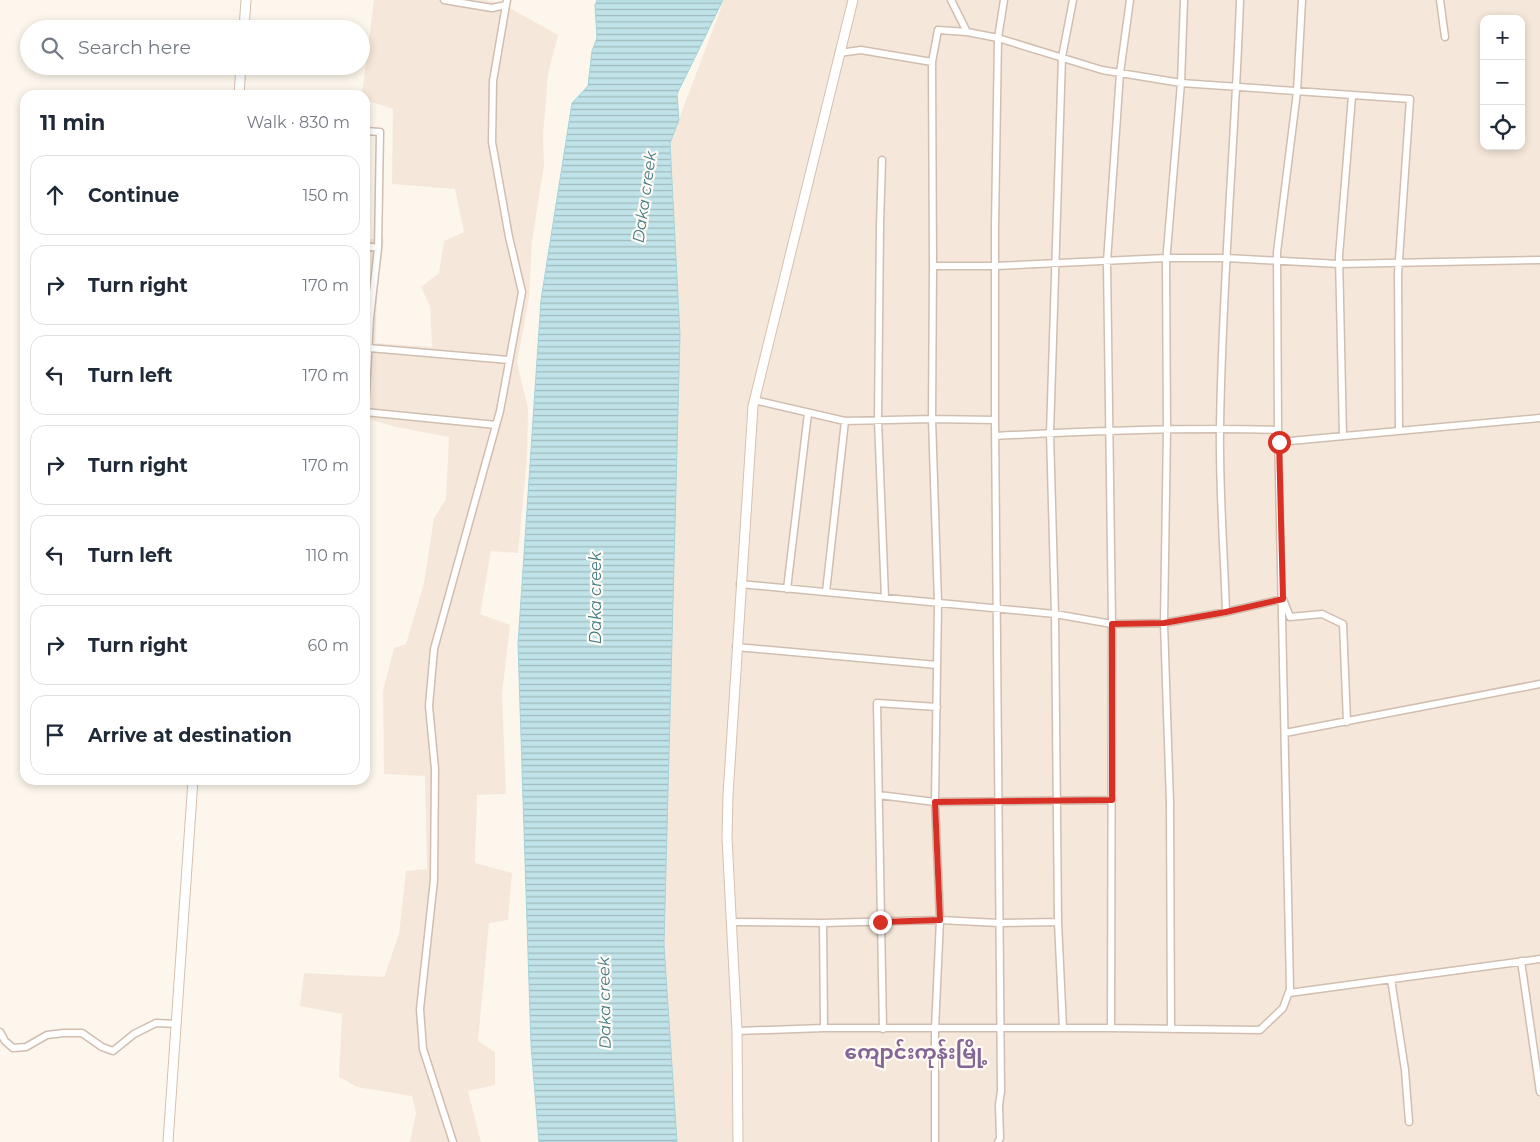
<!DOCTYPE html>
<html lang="en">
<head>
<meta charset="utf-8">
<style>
  body { margin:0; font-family:Montserrat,"Noto Sans Myanmar",sans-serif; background:#f6f6f7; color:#1f2937 }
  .controls { position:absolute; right:15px; top:15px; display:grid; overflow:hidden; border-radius:10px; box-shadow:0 2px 8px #0003 }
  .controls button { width:45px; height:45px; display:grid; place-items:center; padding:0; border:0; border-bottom:1px solid #e0e1e3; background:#fff; color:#1f2937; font:25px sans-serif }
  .stop { position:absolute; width:15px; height:15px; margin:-11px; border:4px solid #d93025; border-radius:50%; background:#fff }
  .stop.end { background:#d93025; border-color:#fff; box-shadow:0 1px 5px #0008 }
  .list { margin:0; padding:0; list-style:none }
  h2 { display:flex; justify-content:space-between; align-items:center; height:65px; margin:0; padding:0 20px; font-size:21px }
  h2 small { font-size:16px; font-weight:400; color:#747a83 }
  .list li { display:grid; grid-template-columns:32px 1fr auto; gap:15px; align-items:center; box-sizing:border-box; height:80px; margin:0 10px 10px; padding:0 10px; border:1px solid #e0e1e3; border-radius:15px }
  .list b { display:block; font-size:19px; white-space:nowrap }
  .list em { font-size:16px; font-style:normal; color:#747a83 }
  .icon { flex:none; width:28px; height:28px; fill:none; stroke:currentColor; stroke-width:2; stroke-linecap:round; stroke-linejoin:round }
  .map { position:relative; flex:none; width:1540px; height:1142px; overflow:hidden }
  .search { position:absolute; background:#fff; box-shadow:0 2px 8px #0003; left:20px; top:20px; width:350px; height:55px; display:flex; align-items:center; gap:12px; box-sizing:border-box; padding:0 18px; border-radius:28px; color:#747a83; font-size:19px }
  .panel { position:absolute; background:#fff; box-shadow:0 2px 8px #0003; left:20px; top:90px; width:350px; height:695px; border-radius:15px }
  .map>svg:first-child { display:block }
  .residential { fill:#f5e8da; fill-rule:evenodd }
  .water { fill:url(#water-rules); stroke:#a5d3da }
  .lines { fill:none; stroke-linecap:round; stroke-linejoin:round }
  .street-casing { stroke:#d1beb0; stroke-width:9 }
  .secondary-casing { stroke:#d6c0b0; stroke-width:11 }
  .street { stroke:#fff; stroke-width:6 }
  .secondary { stroke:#fff; stroke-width:9 }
  .route { stroke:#d93025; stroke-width:6 }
  .labels { text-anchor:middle; stroke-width:4.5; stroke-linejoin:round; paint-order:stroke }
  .water-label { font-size:16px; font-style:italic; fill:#437c86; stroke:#fffaf3 }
  .district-label { font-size:20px; font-weight:bold; fill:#846695; stroke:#fffaf3 }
</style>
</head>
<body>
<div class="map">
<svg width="1540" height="1142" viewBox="0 0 1540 1142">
  <defs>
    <pattern id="water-rules" width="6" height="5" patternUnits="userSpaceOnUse" patternTransform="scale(1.25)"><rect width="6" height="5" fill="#bfe3e8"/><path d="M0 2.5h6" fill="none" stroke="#a0bbbe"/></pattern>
  </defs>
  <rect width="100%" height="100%" fill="#fdf6ec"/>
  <path class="residential" d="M 374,0 L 485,0 L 501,3 L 558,35 L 548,74 L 543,135 L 544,165 L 532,241 L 529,297 L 517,363 L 528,408 L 527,458 L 518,553 L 491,551 L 480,614 L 510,625 L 502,694 L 506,794 L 477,795 L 475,863 L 512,873 L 508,920 L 489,923 L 478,1041 L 495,1052 L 495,1085 L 468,1091 L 481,1142 L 410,1142 L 416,1113 L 412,1096 L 357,1087 L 339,1077 L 342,1014 L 300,1006 L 304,973 L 384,977 L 399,934 L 406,871 L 427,869 L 425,776 L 384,774 L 383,691 L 394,648 L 406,644 L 424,583 L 434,518 L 446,499 L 449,437 L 396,427 L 365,418 L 365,239 L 384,239 L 377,295 L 375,343 L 432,347 L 430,306 L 421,287 L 439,273 L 444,241 L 464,232 L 455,189 L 392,184 L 393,109 L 365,100 L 365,95 L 362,95 Z
    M 724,0 L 1540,0 L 1540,1142 L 677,1142 L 664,945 L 680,335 L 670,143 ZM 1484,19 L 1521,19 L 1521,146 L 1484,146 Z"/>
  <path class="water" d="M 597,0 L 723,0 L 677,94 L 679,120 L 670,143 L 680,335 L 664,945 L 677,1142 L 539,1142 L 531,1045 L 518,644 L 541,300 L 572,103 L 588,86 L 592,51 L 597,38 L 595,5 Z"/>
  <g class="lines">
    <g class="street-casing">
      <path id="street" d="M 444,0 L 492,8 L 506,5 L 507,0
        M 951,0 L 967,32 L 998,38 L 1102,70 L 1181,83 L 1410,99 L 1398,274 L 1399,431
        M 1440,0 L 1445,37
        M 839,53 L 861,50 L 932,62
        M 365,131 L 380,132 L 378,248 L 370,318 L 365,412 L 496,425
        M 882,160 L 880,225 L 878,420 L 885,598
        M 365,246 L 378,248
        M 933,266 L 995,266 L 1166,258 L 1226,258 L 1339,264 L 1540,260
        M 369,348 L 509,360
        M 754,400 L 845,421 L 932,419 L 995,420
        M 995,436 C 1089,431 1184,427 1278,430
        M 1343,436 L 1339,256 L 1352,96
        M 1279,442 L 1540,418
        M 740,584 L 1055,614 L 1112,624 L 1164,623 L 1226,612 L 1283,599 L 1290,617 L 1322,614 L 1343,624 L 1347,722
        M 787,589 L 808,413
        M 826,592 L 845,421
        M 1226,612 C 1224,551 1219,488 1220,427 C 1222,284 1235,142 1240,0
        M 736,647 L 937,665
        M 1285,733 L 1540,684
        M 879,795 L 935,802 L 1112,800
        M 731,922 L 823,923 L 940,920 L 999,923 L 1058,922
        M 823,923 L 824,1028
        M 1521,961 L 1540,1092
        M 1391,979 L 1405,1070 L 1409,1122
        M 1289,993 L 1540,959
        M 1063,1028 L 1058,922 L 1055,614 L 1050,433 L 1062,57 L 1073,0
        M 1111,1028 L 1112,624 L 1107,262 L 1120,73 L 1130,0
        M 883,1029 L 877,703 L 937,707
        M 1171,1029 L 1170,803 L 1164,623 L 1167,429 L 1166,263 L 1181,83 L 1184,0
        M 737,1031 L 824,1028 L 1111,1028 L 1260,1030 L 1283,1008 L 1290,989 L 1278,430 L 1277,252 L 1297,92 L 1302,0
        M 0,1032 L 5,1041 L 13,1048 L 26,1047 L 47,1035 L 64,1033 L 82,1033 L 102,1047 L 113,1051 L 134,1034 L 156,1023 L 177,1024
        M 453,1142 L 423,1049 L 420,1009 L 434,880 L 435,769 L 429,706 L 434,649 L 500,411 L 522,292 L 509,237 L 492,142 L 493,81 L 506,5
        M 935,1142 L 935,1029 L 940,920 L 935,802 L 938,603 L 932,419 L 933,266 L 932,62 L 938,30 L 967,32
        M 998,1142 L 1000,1138 L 999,1105 L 1001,1091 L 995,420 L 995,227 L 998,38 L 1004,0"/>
    </g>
    <g class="secondary-casing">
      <path id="secondary" d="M 244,29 L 246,0
        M 239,95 L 241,66
        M 168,1142 L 193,780
        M 738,1142 L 737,1031 L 727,838 L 728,795 L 753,406 L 853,0"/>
    </g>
    <use href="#street" class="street"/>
    <use href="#secondary" class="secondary"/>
  </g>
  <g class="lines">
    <path class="route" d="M 880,922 L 940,920 L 935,802 L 1112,800 L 1112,624 L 1164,623 L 1226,612 L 1283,599 L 1279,442"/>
  </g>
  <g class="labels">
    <g class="water-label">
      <text transform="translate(644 197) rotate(-82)" y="6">Daka creek</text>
      <text transform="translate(595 598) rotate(-90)" y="6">Daka creek</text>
      <text transform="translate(604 1003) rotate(-91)" y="6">Daka creek</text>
    </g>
    <g class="district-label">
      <text x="916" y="1059">ကျောင်းကုန်းမြို့</text>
    </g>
  </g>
</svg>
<div class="controls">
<button>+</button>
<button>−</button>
<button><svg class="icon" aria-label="locate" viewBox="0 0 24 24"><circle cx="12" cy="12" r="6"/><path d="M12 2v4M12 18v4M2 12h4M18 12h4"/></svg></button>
</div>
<div class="stop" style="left:1279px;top:442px"></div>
<div class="stop end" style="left:880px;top:922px"></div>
<div class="search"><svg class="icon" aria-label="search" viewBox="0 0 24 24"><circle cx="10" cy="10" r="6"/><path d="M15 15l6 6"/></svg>Search here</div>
<section class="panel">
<h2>11 min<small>Walk · 830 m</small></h2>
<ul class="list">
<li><svg class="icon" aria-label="ahead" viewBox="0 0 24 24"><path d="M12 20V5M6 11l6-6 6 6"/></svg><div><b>Continue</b></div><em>150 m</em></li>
<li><svg class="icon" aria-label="right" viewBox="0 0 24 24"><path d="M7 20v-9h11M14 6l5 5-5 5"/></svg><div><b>Turn right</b></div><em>170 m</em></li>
<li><svg class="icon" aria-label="left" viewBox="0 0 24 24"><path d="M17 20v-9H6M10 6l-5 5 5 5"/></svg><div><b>Turn left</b></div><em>170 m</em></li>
<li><svg class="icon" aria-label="right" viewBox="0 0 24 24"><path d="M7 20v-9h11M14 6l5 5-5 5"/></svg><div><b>Turn right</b></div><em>170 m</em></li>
<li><svg class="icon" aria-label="left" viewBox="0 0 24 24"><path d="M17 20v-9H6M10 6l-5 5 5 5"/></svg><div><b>Turn left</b></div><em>110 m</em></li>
<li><svg class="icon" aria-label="right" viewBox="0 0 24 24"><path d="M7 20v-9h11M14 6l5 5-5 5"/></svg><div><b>Turn right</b></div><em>60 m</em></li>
<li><svg class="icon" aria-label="arrive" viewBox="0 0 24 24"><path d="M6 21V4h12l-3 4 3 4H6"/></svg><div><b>Arrive at destination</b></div></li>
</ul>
</section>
</div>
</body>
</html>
